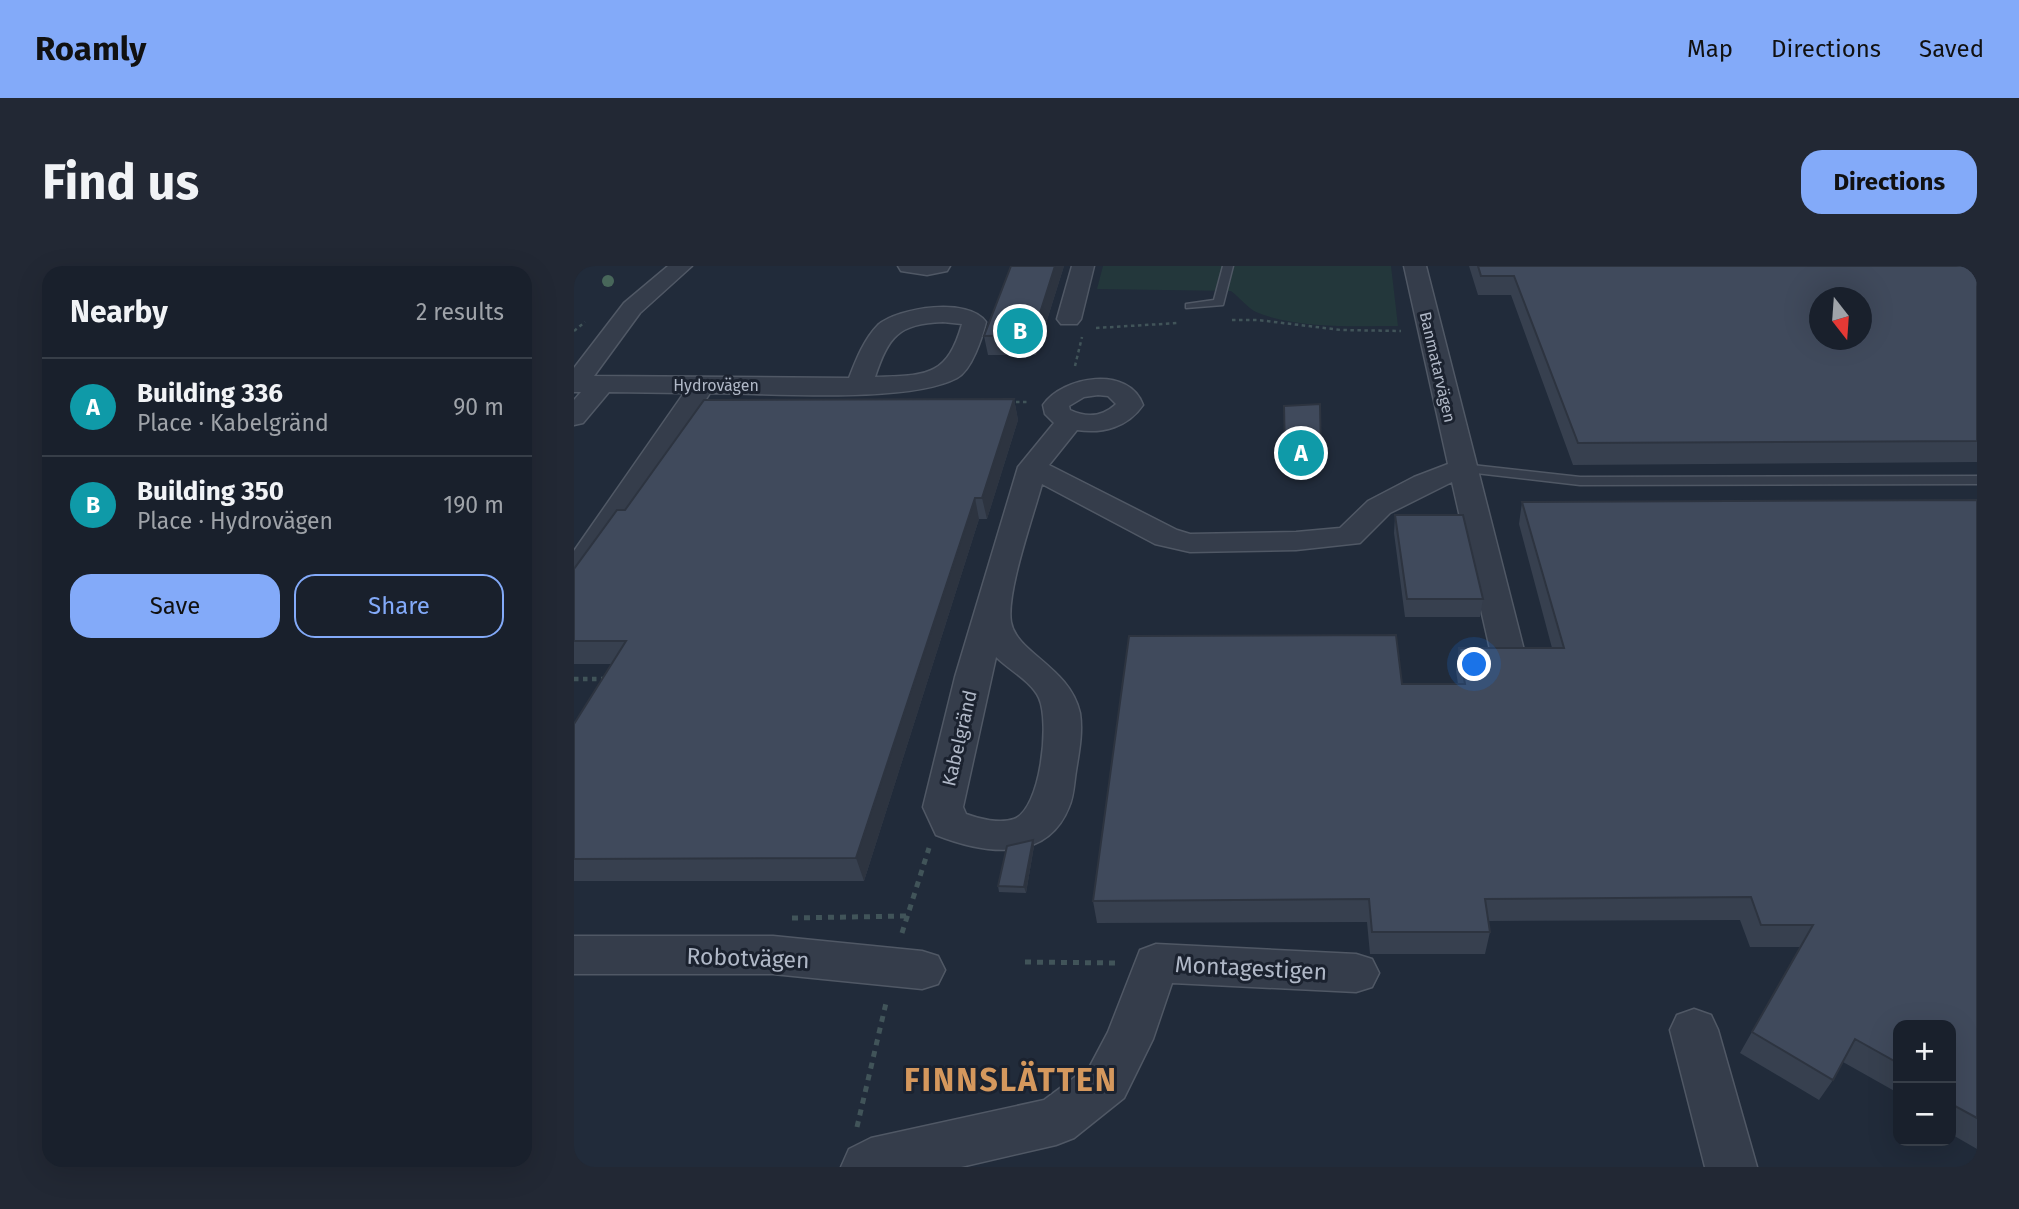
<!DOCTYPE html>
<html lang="en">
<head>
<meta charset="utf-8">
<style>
  body { margin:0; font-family:"Fira Sans",sans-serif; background:#222834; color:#f1f3f6 }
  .controls { position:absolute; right:21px; bottom:21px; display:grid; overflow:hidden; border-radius:14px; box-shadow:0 7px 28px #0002 }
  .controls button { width:63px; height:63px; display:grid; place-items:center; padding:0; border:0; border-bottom:2px solid #373e48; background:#19202c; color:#f1f3f6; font:35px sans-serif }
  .compass { position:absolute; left:1235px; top:21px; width:63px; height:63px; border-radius:50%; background:#19202c; box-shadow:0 7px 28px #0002; rotate:163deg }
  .you { position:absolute; left:901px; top:399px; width:24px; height:24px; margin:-18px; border:5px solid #fff; border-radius:50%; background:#1a73e8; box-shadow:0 0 0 10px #1a73e833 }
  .badge { display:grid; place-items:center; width:46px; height:46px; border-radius:50%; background:#83aaf9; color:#fff; font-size:23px; font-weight:700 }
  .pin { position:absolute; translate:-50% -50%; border:4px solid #fff; box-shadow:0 2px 7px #0006 }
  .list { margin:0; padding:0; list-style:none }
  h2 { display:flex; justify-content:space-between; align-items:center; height:91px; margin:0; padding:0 28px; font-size:30px }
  h2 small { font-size:23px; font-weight:400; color:#9fa3a9 }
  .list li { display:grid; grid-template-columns:46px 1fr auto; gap:21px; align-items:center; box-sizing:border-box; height:98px; padding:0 28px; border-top:2px solid #373e48 }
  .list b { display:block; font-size:26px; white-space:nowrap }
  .list p { margin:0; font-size:23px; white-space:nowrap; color:#9fa3a9 }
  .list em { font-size:23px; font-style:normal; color:#9fa3a9 }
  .actions { display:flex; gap:14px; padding:21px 28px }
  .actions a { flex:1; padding:16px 0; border:2px solid #83aaf9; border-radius:21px; text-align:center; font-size:24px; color:#83aaf9 }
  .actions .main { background:#83aaf9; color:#111 }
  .map { position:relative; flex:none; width:1403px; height:901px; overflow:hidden; border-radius:21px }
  header { display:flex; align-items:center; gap:42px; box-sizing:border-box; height:98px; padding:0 35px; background:#83aaf9; color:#111 }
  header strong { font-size:33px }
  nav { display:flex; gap:38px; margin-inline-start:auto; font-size:24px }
  .intro { display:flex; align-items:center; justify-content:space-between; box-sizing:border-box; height:168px; padding:0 42px }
  h1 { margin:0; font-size:49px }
  .button { padding:18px 32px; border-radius:21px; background:#83aaf9; color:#111; font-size:24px; font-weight:700 }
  main { display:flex; gap:42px; padding:0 42px }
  aside { flex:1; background:#19202c; border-radius:21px; box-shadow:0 7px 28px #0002 }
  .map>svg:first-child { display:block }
  .green { fill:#23373b }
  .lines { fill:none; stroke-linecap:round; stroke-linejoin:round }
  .service-casing { stroke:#505865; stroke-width:3 }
  .minor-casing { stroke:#505865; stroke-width:3 }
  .path-far2 { stroke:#415459; stroke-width:2.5; stroke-dasharray:3.5 3.5; stroke-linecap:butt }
  .path-far1 { stroke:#415459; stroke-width:4.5; stroke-dasharray:4.5 4.5; stroke-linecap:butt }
  .path { stroke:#415459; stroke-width:5; stroke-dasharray:6 6; stroke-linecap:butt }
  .service { fill:#353d4b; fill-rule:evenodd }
  .minor { fill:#353d4b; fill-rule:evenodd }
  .tree { fill:#48675a }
  .wall { fill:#37404f }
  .shaded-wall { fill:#2d3440 }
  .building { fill:#404a5c; stroke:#2d3440; stroke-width:2; fill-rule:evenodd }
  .labels { text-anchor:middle; stroke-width:6; stroke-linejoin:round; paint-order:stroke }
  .far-street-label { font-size:16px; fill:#b0b8c7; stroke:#1b222f }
  .street-label { font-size:19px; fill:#b0b8c7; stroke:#1b222f }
  .near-street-label { font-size:23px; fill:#b0b8c7; stroke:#1b222f }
  .near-district-label { font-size:32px; font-weight:bold; letter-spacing:2px; fill:#d5985d; stroke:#1b222f }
</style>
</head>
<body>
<header>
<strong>Roamly</strong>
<nav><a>Map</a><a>Directions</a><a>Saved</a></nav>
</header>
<div class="intro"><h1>Find us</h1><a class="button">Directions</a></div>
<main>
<aside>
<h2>Nearby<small>2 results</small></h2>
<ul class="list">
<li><span class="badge" style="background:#0f9aa8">A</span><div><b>Building 336</b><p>Place · Kabelgränd</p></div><em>90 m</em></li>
<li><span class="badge" style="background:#0f9aa8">B</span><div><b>Building 350</b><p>Place · Hydrovägen</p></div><em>190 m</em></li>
</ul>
<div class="actions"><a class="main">Save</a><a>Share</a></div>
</aside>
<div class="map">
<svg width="1403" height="901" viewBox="0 0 1403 901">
  <rect width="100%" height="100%" fill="#212b3a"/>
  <path class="green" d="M 529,0 L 817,0 L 824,60 C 781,60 722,63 682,46 C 674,42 665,31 657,25 L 523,23 Z"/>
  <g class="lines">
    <g class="service-casing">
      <path id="service" d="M 649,0 L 659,0 L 649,39 L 612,42 L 612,38 L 640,34 Z
        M 889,198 L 1006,211 L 1403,210 L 1403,218 L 1006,219 L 884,205 L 882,202 Z"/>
    </g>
    <g class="minor-casing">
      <path id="minor" d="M 94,0 L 118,0 L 66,47 L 20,110 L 275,112 C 282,94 290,73 304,59 C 325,41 395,31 412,56 C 408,72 398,104 383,112 C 334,138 196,127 136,127 L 91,198 L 11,314 L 0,317 L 0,285 L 110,127 L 35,126 L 9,157 L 0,159 L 0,134 L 7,126 L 0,126 L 0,102 L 50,37 ZM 369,56 L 388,58 C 373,112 351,109 301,111 C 315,70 324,58 369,56 Z
        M 324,0 L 376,0 L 373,5 L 353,9 L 327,5 Z
        M 498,0 L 520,0 L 507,53 L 503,58 L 487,58 L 483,53 Z
        M 830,0 L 852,0 L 952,392 L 947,400 L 935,403 L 923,400 L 918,392 L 878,216 L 816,247 L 786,277 L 722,284 L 616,286 L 581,278 L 468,218 C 459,251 432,327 437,356 C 442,387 496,401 506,447 C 509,467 505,486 502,505 C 500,517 500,530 495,541 C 472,599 408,587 362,569 L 349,541 L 381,411 L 444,201 L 480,157 L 471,148 L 469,139 C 489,110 555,99 569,139 C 554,161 529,168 503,164 L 475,199 L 603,264 L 616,268 L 722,266 L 766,262 L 794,235 L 840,211 L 874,198 ZM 524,129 L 534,130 L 542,138 C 528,151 513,152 496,144 L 495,140 L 510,131 ZM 422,391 C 435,404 457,415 465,432 C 476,456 467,543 440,553 C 426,558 405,553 392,548 L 389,541 Z
        M 0,670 L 199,670 L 348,685 L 364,690 L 371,704 L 364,718 L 348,723 L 199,708 L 0,708 Z
        M 582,678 L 782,688 L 798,693 L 805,707 L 798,721 L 782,726 L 598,717 L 579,773 L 550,832 L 500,872 L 482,879 L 387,901 L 267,901 L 275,883 L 297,872 L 470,834 L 516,800 L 534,766 L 566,684 Z
        M 1120,743 L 1137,749 L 1144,764 L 1183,901 L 1131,901 L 1096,764 L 1103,749 Z"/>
    </g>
    <path class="path-far2" d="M 658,54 L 684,54 L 767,64 L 827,65
      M 522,62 L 604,57
      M 0,65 L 11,56
      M 501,100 L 508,71
      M 435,136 L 454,136"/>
    <path class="path-far1" d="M 0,413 L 31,413"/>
    <path class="path" d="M 218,652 L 332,650
      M 328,667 L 355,582
      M 451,696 L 544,697
      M 283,861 L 312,737"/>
    <use href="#service" class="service"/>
    <use href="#minor" class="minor"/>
  </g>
  <circle class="tree" cx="34" cy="15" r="6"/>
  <path class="wall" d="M 437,0 L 490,0 L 462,89 L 414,89 L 410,70 Z
    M 895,0 L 1403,0 L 1403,196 L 999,199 L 937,29 L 904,29 Z
    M 440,133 L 444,154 L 413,253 L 405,253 L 290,615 L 0,615 L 0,458 L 38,398 L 0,398 L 0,303 L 51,244 Z
    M 710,140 L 747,188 L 746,204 L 711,205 Z
    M 1403,234 L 1403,883 L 1377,868 L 1377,759 L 1324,759 L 1324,827 L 1269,796 L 1259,814 L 1245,834 L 1166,787 L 1226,681 L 1176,681 L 1166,654 L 914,655 L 916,666 L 911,688 L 796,688 L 793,656 L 523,657 L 519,635 L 828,418 L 884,418 L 882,405 L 885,382 L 978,382 L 945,258 L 948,236 Z
    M 821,249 L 909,333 L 906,351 L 831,351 L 820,267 Z
    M 460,580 L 452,627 L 425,626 L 424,620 Z"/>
  <path class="shaded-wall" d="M 481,0 L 490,0 L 462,89 L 459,69 Z
    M 440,133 L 444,154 L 413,253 L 408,232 Z
    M 401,232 L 405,253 L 290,615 L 282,592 Z
    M 459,574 L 460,580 L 452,627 L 450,621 Z"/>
  <path class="building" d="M 437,0 L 481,0 L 459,69 L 410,70 Z
    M 904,0 L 1403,0 L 1403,175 L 1004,177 L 940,10 L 907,10 ZM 1245,32 L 1287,32 L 1287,74 L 1245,74 Z
    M 440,133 L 408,232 L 401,232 L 282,592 L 0,593 L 0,458 L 52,375 L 0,375 L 0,303 L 43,244 L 51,244 L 130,134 Z
    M 746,138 L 747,188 L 711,188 L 710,140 Z
    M 1403,234 L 1403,852 L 1379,839 L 1379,828 L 1377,827 L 1377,759 L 1324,759 L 1324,797 L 1281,773 L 1259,814 L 1178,766 L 1239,659 L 1187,659 L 1177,631 L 911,633 L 916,666 L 798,666 L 795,633 L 519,635 L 555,370 L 822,369 L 828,418 L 891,418 L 885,382 L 990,382 L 948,236 Z
    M 821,249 L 889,249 L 909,333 L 833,333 Z
    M 459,574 L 450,621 L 424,620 L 433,580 Z"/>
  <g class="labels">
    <g class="far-street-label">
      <text transform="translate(864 101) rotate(77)" y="6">Banmatarvägen</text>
      <text x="142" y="125">Hydrovägen</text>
    </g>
    <g class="street-label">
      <text transform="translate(385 472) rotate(-77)" y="7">Kabelgränd</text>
    </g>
    <g class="near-street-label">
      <text transform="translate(174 692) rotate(2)" y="8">Robotvägen</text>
      <text transform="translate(677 702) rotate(3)" y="8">Montagestigen</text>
    </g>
    <g class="near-district-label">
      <text x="437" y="825">FINNSLÄTTEN</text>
    </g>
  </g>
</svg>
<div class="controls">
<button>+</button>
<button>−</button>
</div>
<svg class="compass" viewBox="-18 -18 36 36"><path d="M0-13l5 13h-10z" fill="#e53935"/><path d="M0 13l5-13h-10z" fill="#9fa3a9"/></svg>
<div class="you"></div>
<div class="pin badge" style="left:727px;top:187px;background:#0f9aa8">A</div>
<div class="pin badge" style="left:446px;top:65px;background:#0f9aa8">B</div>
</div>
</main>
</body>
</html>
